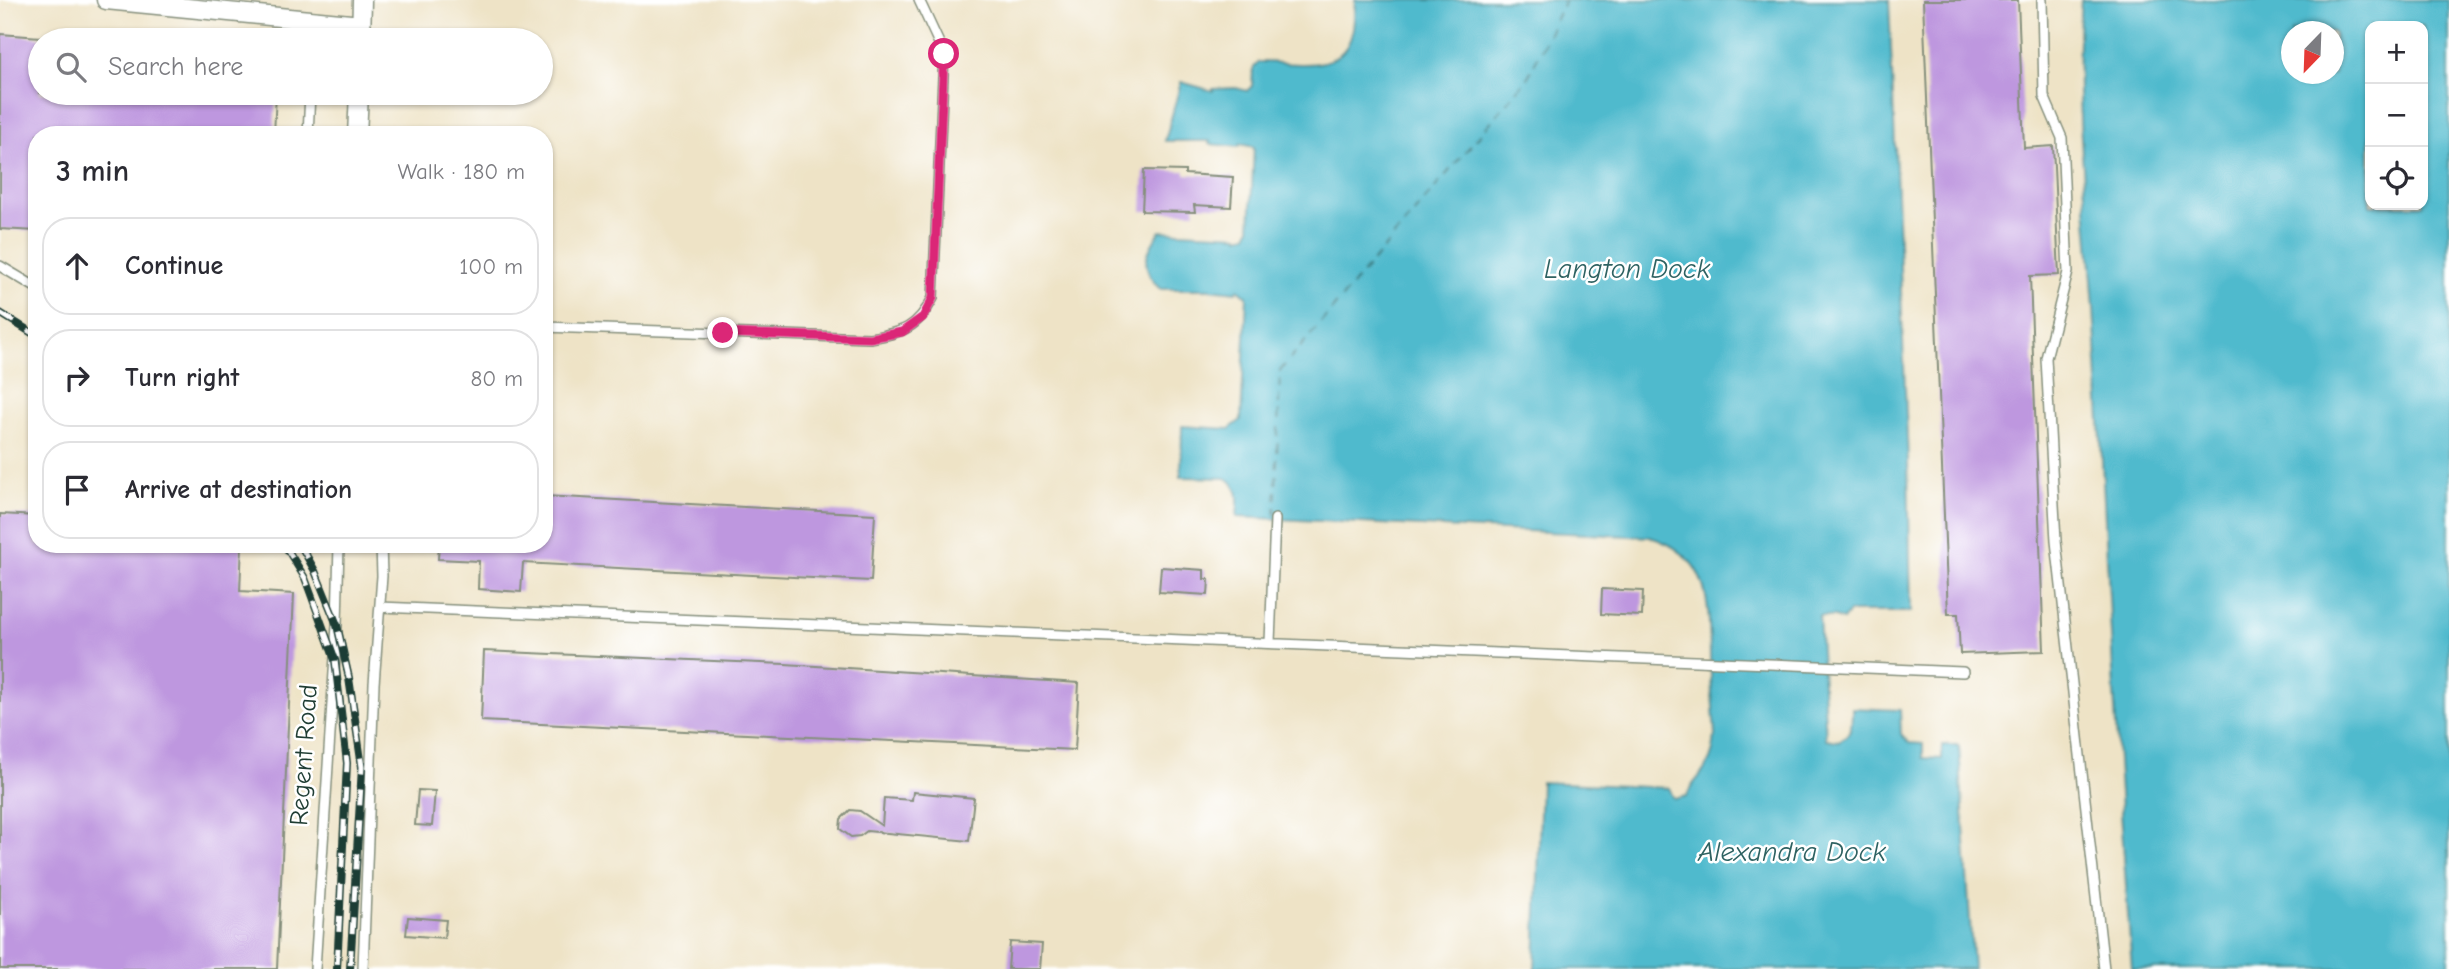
<!DOCTYPE html>
<html lang="en">
<head>
<meta charset="utf-8">
<style>
  body { margin:0; font-family:"Comic Neue",sans-serif; background:#f7f7f7; color:#2b2b33 }
  .controls { position:absolute; right:21px; top:21px; display:grid; overflow:hidden; border-radius:14px; box-shadow:0 2px 5px #0004 }
  .controls button { width:63px; height:63px; display:grid; place-items:center; padding:0; border:0; border-bottom:2px solid #e1e1e2; background:#fff; color:#2b2b33; font:35px sans-serif }
  .compass { position:absolute; left:2281px; top:21px; width:63px; height:63px; border-radius:50%; background:#fff; box-shadow:0 2px 5px #0004; rotate:203deg }
  .stop { position:absolute; width:21px; height:21px; margin:-16px; border:5px solid #db2777; border-radius:50%; background:#fff }
  .stop.end { background:#db2777; border-color:#fff; box-shadow:0 2px 7px #0008 }
  .list { margin:0; padding:0; list-style:none }
  h2 { display:flex; justify-content:space-between; align-items:center; height:91px; margin:0; padding:0 28px; font-size:30px }
  h2 small { font-size:23px; font-weight:400; color:#7c7c81 }
  .list li { display:grid; grid-template-columns:46px 1fr auto; gap:21px; align-items:center; box-sizing:border-box; height:98px; margin:0 14px 14px; padding:0 14px; border:2px solid #e1e1e2; border-radius:28px }
  .list b { display:block; font-size:26px; white-space:nowrap }
  .list em { font-size:23px; font-style:normal; color:#7c7c81 }
  .icon { flex:none; width:38px; height:38px; fill:none; stroke:currentColor; stroke-width:2; stroke-linecap:round; stroke-linejoin:round }
  .map { position:relative; flex:none; width:2449px; height:969px; overflow:hidden }
  .search { position:absolute; background:#fff; box-shadow:0 2px 5px #0004; left:28px; top:28px; width:525px; height:77px; display:flex; align-items:center; gap:18px; box-sizing:border-box; padding:0 24px; border-radius:38px; color:#7c7c81; font-size:26px }
  .panel { position:absolute; background:#fff; box-shadow:0 2px 5px #0004; left:28px; top:126px; width:525px; height:427px; border-radius:28px }
  .map>svg:first-child { display:block }
  .water { fill:#50bacd; stroke:#387c80; stroke-width:2; fill-rule:evenodd }
  .lines { fill:none; stroke-linecap:round; stroke-linejoin:round }
  .ferry { stroke:#2e6262; stroke-width:2; stroke-dasharray:9 7; stroke-linecap:butt }
  .building { fill:#be97df }
  .lane-casing { stroke:#86907d; stroke-width:12 }
  .street-casing { stroke:#86907d; stroke-width:21 }
  .lane { stroke:#fff; stroke-width:9 }
  .street { stroke:#fff; stroke-width:18 }
  .rail-casing { stroke:#1f3d34; stroke-width:8 }
  .rail { stroke:#fff; stroke-width:5; stroke-dasharray:16; stroke-linecap:butt }
  .route { stroke:#db2777; stroke-width:9 }
  .labels { text-anchor:middle; stroke-width:5; stroke-linejoin:round; paint-order:stroke }
  .street-label { font-size:26px; fill:#1f3d34; stroke:#fff }
  .water-label { font-size:28px; font-style:italic; fill:#2e6262; stroke:#fff }
</style>
</head>
<body>
<div class="map">
<svg width="2449" height="969" viewBox="0 0 2449 969">
  <rect width="100%" height="100%" fill="#fff"/>
  <filter id="ink" filterUnits="userSpaceOnUse"><feTurbulence type="fractalNoise" baseFrequency=".0143" numOctaves="2"/><feDisplacementMap in="SourceGraphic" scale="14" xChannelSelector="R" yChannelSelector="G"/><feConvolveMatrix kernelMatrix="1 2 1 2 8 2 1 2 1" color-interpolation-filters="sRGB"/></filter>
  <filter id="wash" filterUnits="userSpaceOnUse"><feTurbulence type="fractalNoise" baseFrequency=".00686" numOctaves="4" result="noise"/><feDisplacementMap in="SourceGraphic" scale="28" xChannelSelector="R" yChannelSelector="G"/><feGaussianBlur stdDeviation="1.57" result="paint"/><feColorMatrix in="noise" values="0 0 0 0 0 0 0 0 0 0 0 0 0 0 0 0 0 1.4 0 .05"/><feComposite in="paint" operator="in"/></filter>
  <g filter="url(#wash)">
    <rect width="100%" height="100%" fill="#eee3c6"/>
    <path class="water" d="M 1355,0 L 1889,0 L 1908,462 L 1911,612 L 1849,612 L 1843,620 L 1835,617 L 1819,616 L 1826,739 L 1838,741 C 1853,735 1852,723 1852,708 L 1900,710 L 1901,734 L 1909,743 L 1923,744 L 1923,758 L 1942,759 L 1942,745 L 1957,745 L 1959,747 L 1973,969 L 1535,969 L 1541,782 L 1669,788 L 1674,799 L 1687,796 C 1691,783 1700,778 1706,767 C 1713,756 1714,746 1715,734 C 1713,708 1711,683 1710,657 C 1709,604 1711,555 1650,537 L 1237,517 C 1238,502 1242,487 1226,478 L 1181,477 L 1182,426 L 1229,429 L 1241,420 L 1247,296 L 1238,289 L 1236,292 L 1209,289 L 1160,289 C 1138,267 1146,254 1160,231 L 1239,235 L 1239,237 L 1247,235 L 1250,229 L 1254,147 L 1240,144 L 1239,147 L 1209,144 L 1210,141 L 1165,141 L 1181,82 L 1213,91 L 1213,89 L 1236,88 L 1247,91 L 1252,86 L 1253,69 L 1258,62 C 1290,61 1342,77 1352,33 C 1355,22 1354,11 1355,0 Z
      M 2081,0 L 2449,0 L 2449,969 L 2132,969 C 2116,761 2107,552 2096,344 C 2091,230 2072,114 2081,0 ZM 2370,26 L 2423,26 L 2423,205 L 2370,205 ZM 2292,32 L 2334,32 L 2334,74 L 2292,74 Z"/>
    <g class="lines">
      <path class="ferry" d="M 1275,516 L 1280,371 L 1527,79 L 1565,0"/>
    </g>
    <g id="blocks">
      <path class="building" d="M 1923,0 L 2018,0 L 2024,148 L 2053,146 L 2059,275 L 2030,276 L 2044,651 L 1960,654 L 1958,614 L 1948,614 Z
        M 0,34 L 40,37 L 40,93 L 276,93 L 274,135 L 37,135 L 37,231 L 0,229 Z
        M 1144,170 L 1185,171 L 1185,174 L 1233,177 L 1231,207 L 1194,205 L 1195,212 L 1142,211 Z
        M 544,496 L 875,514 L 871,581 L 523,563 L 521,592 L 478,589 L 479,561 L 438,559 L 439,544 L 544,544 Z
        M 0,514 L 37,516 L 37,544 L 242,544 L 240,591 L 294,594 L 277,969 L 0,969 Z
        M 1161,567 L 1204,570 L 1204,579 L 1209,579 L 1208,595 L 1159,592 Z
        M 1602,589 L 1643,591 L 1642,616 L 1601,614 Z
        M 484,651 L 785,664 L 1079,683 L 1075,750 L 481,721 Z
        M 418,790 L 435,791 L 432,826 L 415,825 Z
        M 913,792 L 974,798 L 969,841 L 867,831 L 860,836 L 851,837 L 840,829 L 841,819 L 850,810 L 860,811 L 882,826 L 884,798 L 912,800 Z
        M 408,917 L 446,920 L 444,938 L 406,935 Z
        M 1010,942 L 1042,944 L 1040,969 L 1008,969 Z"/>
    </g>
  </g>
  <g filter="url(#ink)">
    <use href="#blocks" fill-opacity="0" stroke="#86907d" stroke-width="2"/>
    <g class="lines">
      <g class="lane-casing">
        <path id="lane" d="M 2042,0 L 2044,96 L 2062,138 L 2068,272 L 2046,358 L 2056,541 L 2104,969
          M 308,135 L 310,93
          M 0,266 L 37,288
          M 544,327 L 870,338 C 903,332 917,329 933,298 L 944,54 L 919,0
          M 380,607 L 1963,672
          M 1270,642 L 1275,519
          M 315,969 L 337,625 L 339,544
          M 363,969 L 374,684 L 382,576 L 381,544"/>
      </g>
      <g class="street-casing">
        <path id="street" d="M 106,0 L 361,25
          M 361,40 L 362,0
          M 357,135 L 359,93"/>
      </g>
      <use href="#lane" class="lane"/>
      <use href="#street" class="street"/>
      <g class="rail-casing">
        <path id="rail" d="M 0,313 L 37,336
          M 284,544 L 305,578 L 335,660 L 347,763 L 337,969
          M 300,544 L 315,571 L 337,625 L 349,678 L 362,767 L 350,969"/>
      </g>
      <use href="#rail" class="rail"/>
    </g>
  </g>
  <g class="lines" filter="url(#ink)">
    <path class="route" d="M 723,333 L 870,338 L 902,332 L 923,317 L 933,298 L 944,54"/>
  </g>
  <g class="labels">
    <g class="street-label">
      <text transform="translate(303 755) rotate(-86)" y="9">Regent Road</text>
    </g>
    <g class="water-label">
      <text x="1627" y="278">Langton Dock</text>
      <text x="1792" y="861">Alexandra Dock</text>
    </g>
  </g>
</svg>
<div class="controls">
<button>+</button>
<button>−</button>
<button><svg class="icon" aria-label="locate" viewBox="0 0 24 24"><circle cx="12" cy="12" r="6"/><path d="M12 2v4M12 18v4M2 12h4M18 12h4"/></svg></button>
</div>
<svg class="compass" viewBox="-18 -18 36 36"><path d="M0-13l5 13h-10z" fill="#e53935"/><path d="M0 13l5-13h-10z" fill="#7c7c81"/></svg>
<div class="stop" style="left:944px;top:54px"></div>
<div class="stop end" style="left:723px;top:333px"></div>
<div class="search"><svg class="icon" aria-label="search" viewBox="0 0 24 24"><circle cx="10" cy="10" r="6"/><path d="M15 15l6 6"/></svg>Search here</div>
<section class="panel">
<h2>3 min<small>Walk · 180 m</small></h2>
<ul class="list">
<li><svg class="icon" aria-label="ahead" viewBox="0 0 24 24"><path d="M12 20V5M6 11l6-6 6 6"/></svg><div><b>Continue</b></div><em>100 m</em></li>
<li><svg class="icon" aria-label="right" viewBox="0 0 24 24"><path d="M7 20v-9h11M14 6l5 5-5 5"/></svg><div><b>Turn right</b></div><em>80 m</em></li>
<li><svg class="icon" aria-label="arrive" viewBox="0 0 24 24"><path d="M6 21V4h12l-3 4 3 4H6"/></svg><div><b>Arrive at destination</b></div></li>
</ul>
</section>
</div>
</body>
</html>
